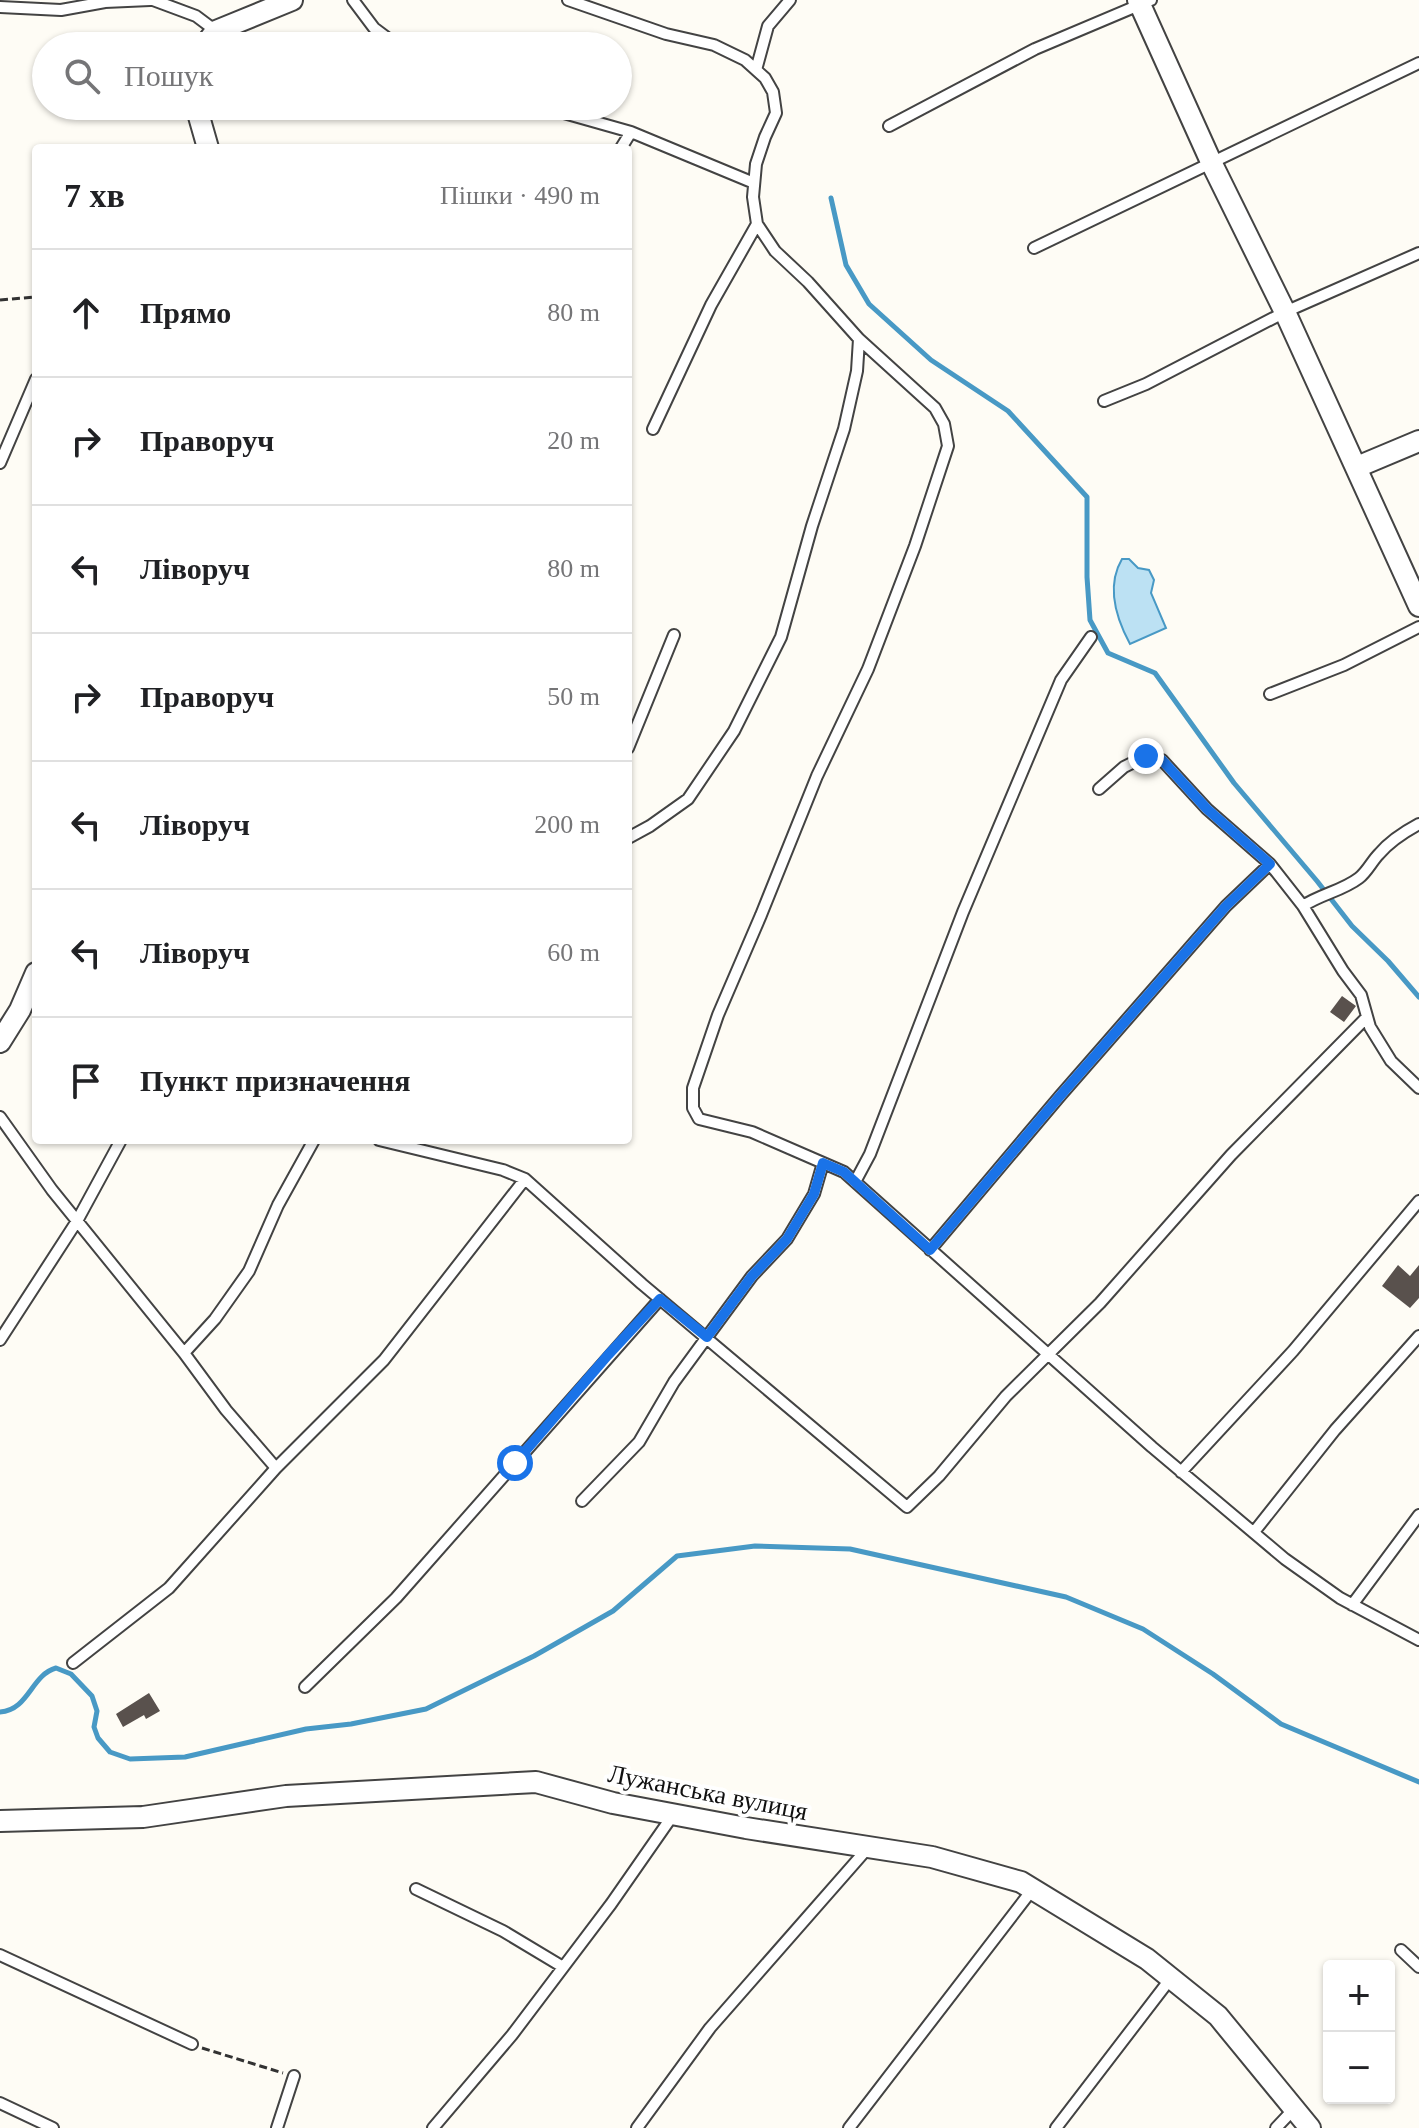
<!DOCTYPE html>
<html lang="uk">
<head>
<meta charset="utf-8">
<style>
  body { margin:0; font-family:Georgia,serif; background:#f6f6f6; color:#202124 }
  .controls { position:absolute; right:24px; bottom:24px; display:grid; overflow:hidden; border-radius:8px; box-shadow:0 2px 6px #0004 }
  .controls button { width:72px; height:72px; display:grid; place-items:center; padding:0; border:0; border-bottom:2px solid #e0e0e0; background:#fff; color:#202124; font:40px sans-serif }
  .stop { position:absolute; width:24px; height:24px; margin:-18px; border:6px solid #1a73e8; border-radius:50%; background:#fff }
  .stop.end { background:#1a73e8; border-color:#fff; box-shadow:0 2px 8px #0008 }
  .list { margin:0; padding:0; list-style:none }
  h2 { display:flex; justify-content:space-between; align-items:center; height:104px; margin:0; padding:0 32px; font-size:34px }
  h2 small { font-size:26px; font-weight:400; color:#757577 }
  .list li { display:grid; grid-template-columns:52px 1fr auto; gap:24px; align-items:center; box-sizing:border-box; height:128px; padding:0 32px; border-top:2px solid #e0e0e0 }
  .list b { display:block; font-size:30px; white-space:nowrap }
  .list em { font-size:26px; font-style:normal; color:#757577 }
  .icon { flex:none; width:44px; height:44px; fill:none; stroke:currentColor; stroke-width:2; stroke-linecap:round; stroke-linejoin:round }
  .map { position:relative; flex:none; width:1419px; height:2128px; overflow:hidden }
  .search { position:absolute; background:#fff; box-shadow:0 2px 6px #0004; left:32px; top:32px; width:600px; height:88px; display:flex; align-items:center; gap:20px; box-sizing:border-box; padding:0 28px; border-radius:44px; color:#757577; font-size:30px }
  .panel { position:absolute; background:#fff; box-shadow:0 2px 6px #0004; left:32px; top:144px; width:600px; height:1000px; border-radius:8px }
  .map>svg:first-child { display:block }
  .water { fill:#bce1f3; stroke:#4899c5; stroke-width:2 }
  .lines { fill:none; stroke-linecap:round; stroke-linejoin:round }
  .stream { stroke:#4899c5; stroke-width:5 }
  .building { fill:#59514d }
  .lane-casing { stroke:#434343; stroke-width:14 }
  .street-casing { stroke:#434343; stroke-width:24 }
  .path { stroke:#323232; stroke-width:3; stroke-dasharray:8 4; stroke-linecap:butt }
  .lane { stroke:#fff; stroke-width:10 }
  .street { stroke:#fff; stroke-width:20 }
  .route { stroke:#1a73e8; stroke-width:10 }
  .labels { text-anchor:middle; stroke-width:8; stroke-linejoin:round; paint-order:stroke }
  .street-label { font-size:26px; fill:#101010; stroke:#fff }
</style>
</head>
<body>
<div class="map">
<svg width="1419" height="2128" viewBox="0 0 1419 2128">
  <rect width="100%" height="100%" fill="#fefcf5"/>
  <path class="water" d="M 1122,559 L 1129,559 L 1138,568 L 1149,570 L 1154,580 L 1151,593 L 1166,628 L 1130,644 C 1116,618 1106,586 1122,559 Z"/>
  <g class="lines">
    <path class="stream" d="M 831,198 L 846,265 L 869,304 L 931,360 L 1008,411 L 1087,497 L 1087,577 L 1090,620 L 1108,653 L 1155,673 L 1234,783 L 1317,881 L 1352,926 L 1388,961 L 1419,997
      M 0,1712 C 29,1710 31,1675 56,1668 L 71,1674 L 92,1696 L 97,1711 L 94,1727 L 98,1738 L 110,1752 L 130,1759 L 185,1757 L 306,1729 L 351,1724 L 426,1709 L 534,1656 L 613,1611 L 677,1556 L 755,1546 L 850,1549 L 1066,1597 L 1143,1629 L 1213,1674 L 1281,1724 L 1419,1782"/>
  </g>
  <path class="building" d="M 1342,996 L 1356,1006 L 1344,1022 L 1330,1012 Z
    M 1398,1265 L 1410,1276 L 1419,1265 L 1419,1298 L 1410,1308 L 1382,1286 Z
    M 149,1693 L 160,1711 L 146,1719 L 144,1715 L 123,1727 L 116,1714 Z"/>
  <g class="lines">
    <g class="lane-casing">
      <path id="lane" d="M 153,0 L 196,16 L 216,31
        M 353,0 L 374,28 L 398,46
        M 568,0 L 666,34 L 714,45 L 745,60 L 765,78 L 773,92 L 776,113 L 765,137 L 756,164 L 753,197 L 757,224 L 775,251 L 808,282 L 859,339 L 935,408 L 944,424 L 948,446 L 915,546 L 868,669 L 817,776 L 761,915 L 718,1015 L 693,1088 L 693,1108 L 699,1119 L 752,1132 L 844,1172 L 1152,1447 L 1285,1559 L 1340,1598 L 1419,1640
        M 0,7 L 61,10 L 105,2 L 150,0
        M 756,70 L 768,26 L 790,0
        M 539,106 L 631,132 L 754,183
        M 889,126 L 1035,49 L 1151,0
        M 621,148 L 631,132
        M 1034,248 L 1419,63
        M 1104,401 L 1146,384 L 1285,312 L 1419,253
        M 653,429 L 711,305 L 757,224
        M 0,463 L 36,379
        M 1270,694 L 1344,665 L 1419,627
        M 628,748 L 674,635
        M 1099,789 L 1124,767 L 1146,756 L 1162,760 L 1207,809 L 1270,864 L 1303,906 L 1343,971 L 1361,995 L 1370,1027 L 1391,1061 L 1419,1088
        M 628,838 L 650,826 L 688,799 L 734,731 L 781,637 L 812,526 L 844,429 L 857,371 L 859,339
        M 1303,906 C 1321,894 1342,891 1359,878 C 1367,872 1372,861 1379,854 C 1390,841 1404,832 1419,824
        M 0,1117 L 52,1190 L 184,1353 L 226,1410 L 276,1468
        M 379,1140 L 503,1170 L 525,1179 L 642,1284 L 907,1507 L 939,1476 L 1006,1396 L 1100,1303 L 1231,1155 L 1367,1017
        M 855,1182 L 870,1154 L 963,912 L 1061,680 L 1091,637
        M 930,1250 L 1060,1096 L 1226,906 L 1270,864
        M 0,1340 L 77,1221 L 121,1140
        M 184,1353 L 215,1319 L 249,1271 L 278,1205 L 314,1140
        M 1181,1472 L 1293,1351 L 1419,1201
        M 582,1501 L 639,1442 L 674,1382 L 707,1337 L 752,1276 L 787,1239 L 814,1194 L 823,1163
        M 1254,1532 L 1335,1430 L 1419,1336
        M 1352,1605 L 1419,1515
        M 73,1663 L 169,1588 L 276,1468 L 384,1360 L 525,1179
        M 305,1687 L 396,1598 L 660,1299
        M 416,1889 L 503,1931 L 563,1967
        M 1401,1950 L 1419,1967
        M 0,1955 L 192,2044
        M 0,2103 L 53,2128
        M 277,2128 L 294,2076
        M 433,2128 L 512,2035 L 611,1904 L 673,1815
        M 637,2128 L 710,2028 L 867,1849
        M 849,2128 L 1032,1890
        M 1056,2128 L 1171,1978
        M 1276,2128 L 1293,2110"/>
    </g>
    <g class="street-casing">
      <path id="street" d="M 1138,0 L 1212,164 L 1285,312 L 1419,606
        M 204,46 L 216,31 L 292,0
        M 196,106 L 208,148
        M 1357,467 L 1419,441
        M 0,1042 L 20,1010 L 36,973
        M 0,1821 L 143,1817 L 286,1796 L 536,1782 L 613,1803 L 746,1828 L 932,1857 L 1021,1882 L 1147,1959 L 1218,2016 L 1310,2128"/>
    </g>
    <path class="path" d="M 0,300 L 36,297
      M 202,2048 L 283,2073"/>
    <use href="#lane" class="lane"/>
    <use href="#street" class="street"/>
  </g>
  <g class="lines">
    <path class="route" d="M 515,1463 L 608,1355 L 660,1299 L 707,1337 L 752,1276 L 787,1239 L 814,1194 L 823,1163 L 844,1172 L 930,1250 L 1060,1096 L 1226,906 L 1270,864 L 1207,809 L 1162,760 L 1146,756"/>
  </g>
  <g class="labels">
    <g class="street-label">
      <text transform="translate(708 1792) rotate(11)" y="9">Лужанська вулиця</text>
    </g>
  </g>
</svg>
<div class="controls">
<button>+</button>
<button>−</button>
</div>
<div class="stop" style="left:515px;top:1463px"></div>
<div class="stop end" style="left:1146px;top:756px"></div>
<div class="search"><svg class="icon" aria-label="search" viewBox="0 0 24 24"><circle cx="10" cy="10" r="6"/><path d="M15 15l6 6"/></svg>Пошук</div>
<section class="panel">
<h2>7 хв<small>Пішки · 490 m</small></h2>
<ul class="list">
<li><svg class="icon" aria-label="ahead" viewBox="0 0 24 24"><path d="M12 20V5M6 11l6-6 6 6"/></svg><div><b>Прямо</b></div><em>80 m</em></li>
<li><svg class="icon" aria-label="right" viewBox="0 0 24 24"><path d="M7 20v-9h11M14 6l5 5-5 5"/></svg><div><b>Праворуч</b></div><em>20 m</em></li>
<li><svg class="icon" aria-label="left" viewBox="0 0 24 24"><path d="M17 20v-9H6M10 6l-5 5 5 5"/></svg><div><b>Ліворуч</b></div><em>80 m</em></li>
<li><svg class="icon" aria-label="right" viewBox="0 0 24 24"><path d="M7 20v-9h11M14 6l5 5-5 5"/></svg><div><b>Праворуч</b></div><em>50 m</em></li>
<li><svg class="icon" aria-label="left" viewBox="0 0 24 24"><path d="M17 20v-9H6M10 6l-5 5 5 5"/></svg><div><b>Ліворуч</b></div><em>200 m</em></li>
<li><svg class="icon" aria-label="left" viewBox="0 0 24 24"><path d="M17 20v-9H6M10 6l-5 5 5 5"/></svg><div><b>Ліворуч</b></div><em>60 m</em></li>
<li><svg class="icon" aria-label="arrive" viewBox="0 0 24 24"><path d="M6 21V4h12l-3 4 3 4H6"/></svg><div><b>Пункт призначення</b></div></li>
</ul>
</section>
</div>
</body>
</html>
